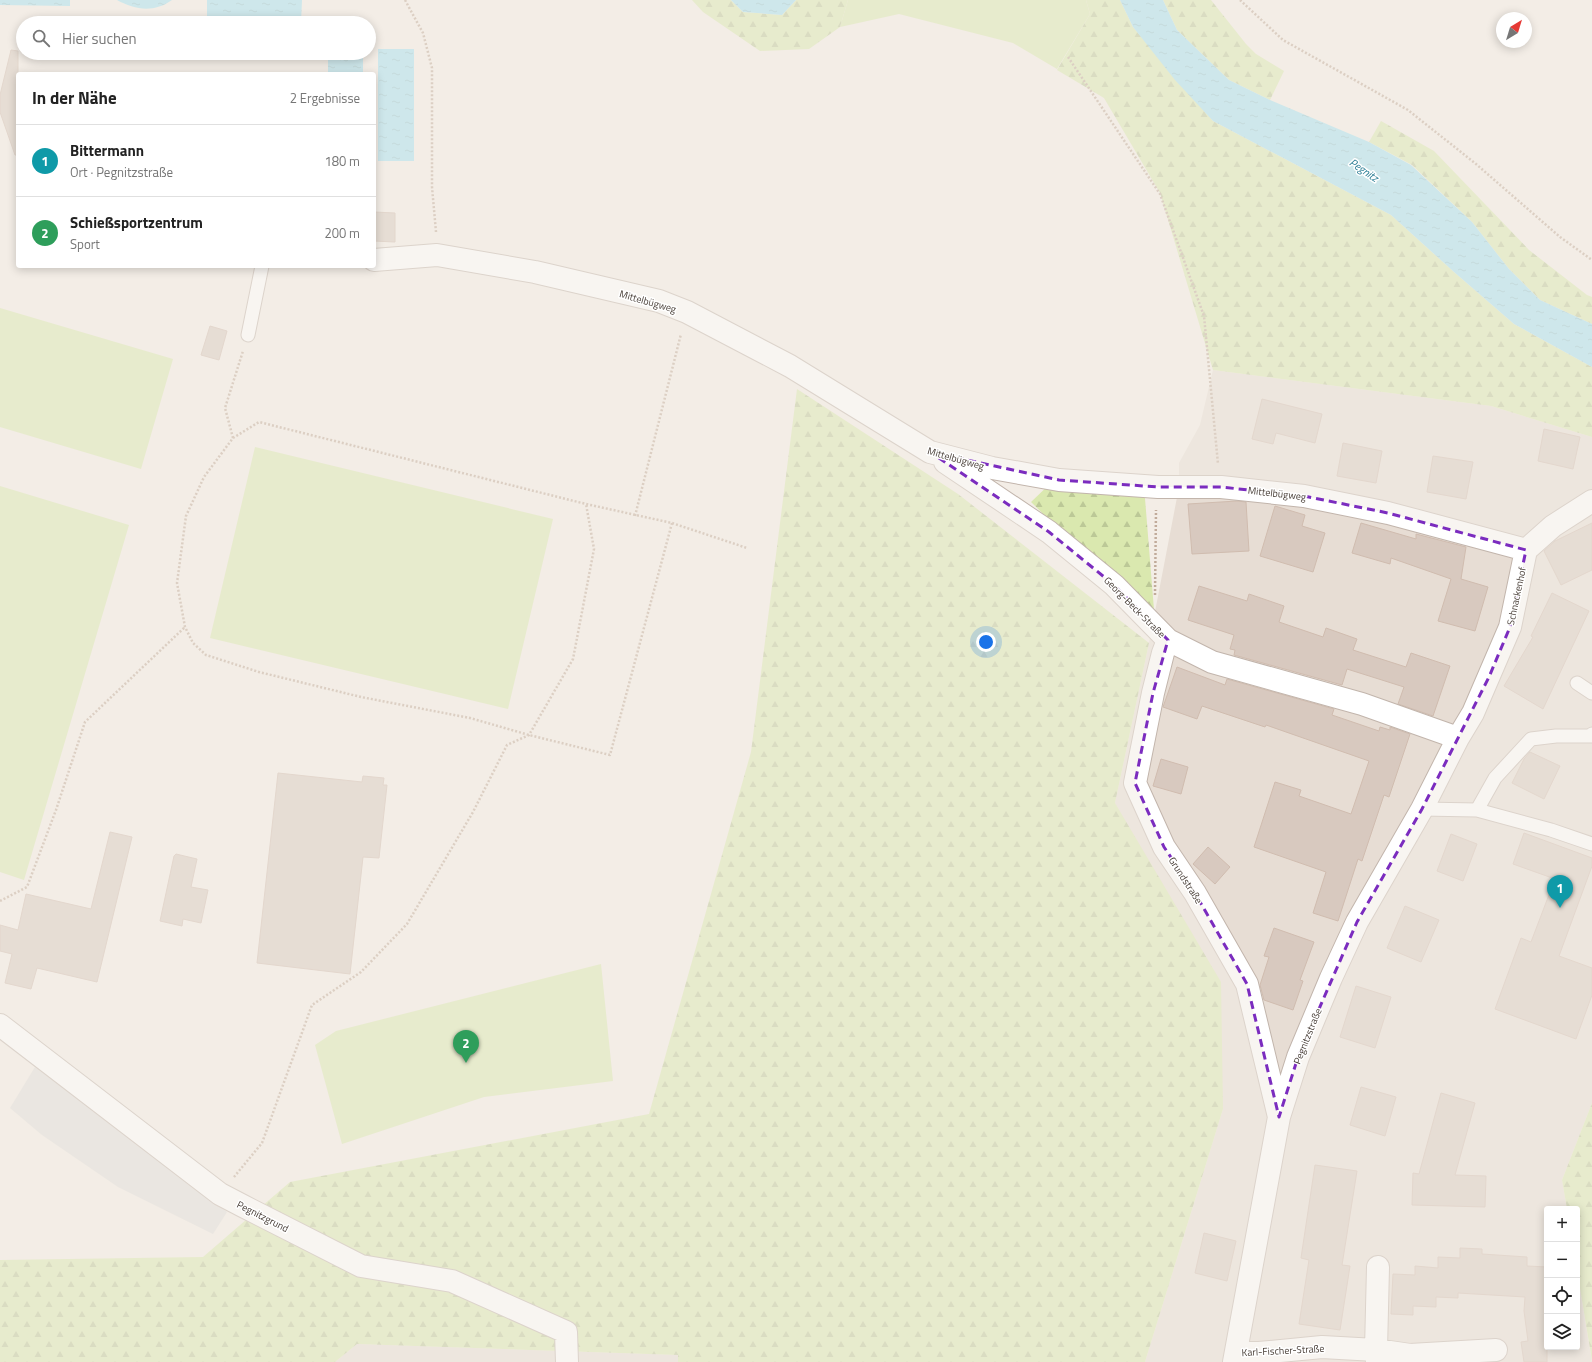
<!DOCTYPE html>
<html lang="de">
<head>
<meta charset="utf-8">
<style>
  body { margin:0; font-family:"Titillium Web",sans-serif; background:#f2f2f2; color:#222 }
  .controls { position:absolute; right:12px; bottom:12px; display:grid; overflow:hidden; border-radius:4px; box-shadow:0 2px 10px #0003 }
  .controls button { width:36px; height:36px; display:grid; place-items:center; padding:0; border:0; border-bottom:1px solid #e0e0e0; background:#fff; color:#222; font:20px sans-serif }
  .compass { position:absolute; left:1496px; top:12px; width:36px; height:36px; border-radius:50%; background:#fff; box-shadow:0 2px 10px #0003; rotate:38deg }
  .you { position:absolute; left:986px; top:642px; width:14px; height:14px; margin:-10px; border:3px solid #fff; border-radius:50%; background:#1a73e8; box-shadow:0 0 0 6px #1a73e833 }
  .badge { display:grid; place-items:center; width:26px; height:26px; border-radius:50%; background:#ea580c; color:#fff; font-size:13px; font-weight:700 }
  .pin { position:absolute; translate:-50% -33px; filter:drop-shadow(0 1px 2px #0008) }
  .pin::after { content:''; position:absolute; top:21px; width:14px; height:12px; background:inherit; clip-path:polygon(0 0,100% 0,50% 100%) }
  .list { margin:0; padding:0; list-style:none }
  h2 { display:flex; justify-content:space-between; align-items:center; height:52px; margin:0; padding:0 16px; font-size:17px }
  h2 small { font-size:13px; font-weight:400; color:#767676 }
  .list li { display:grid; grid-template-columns:26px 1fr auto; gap:12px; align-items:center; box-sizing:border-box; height:72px; padding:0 16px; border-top:1px solid #e0e0e0 }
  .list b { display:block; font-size:15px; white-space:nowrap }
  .list p { margin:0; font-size:13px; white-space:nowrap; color:#767676 }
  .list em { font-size:13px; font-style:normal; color:#767676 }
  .icon { flex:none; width:22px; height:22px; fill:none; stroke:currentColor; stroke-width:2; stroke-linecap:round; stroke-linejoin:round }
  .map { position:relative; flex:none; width:1592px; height:1362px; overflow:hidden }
  .search { position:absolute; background:#fff; box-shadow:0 2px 10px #0003; left:16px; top:16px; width:360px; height:44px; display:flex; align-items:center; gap:10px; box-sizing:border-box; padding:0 14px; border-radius:22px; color:#767676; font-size:15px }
  .panel { position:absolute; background:#fff; box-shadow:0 2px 10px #0003; left:16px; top:72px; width:360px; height:196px; border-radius:4px }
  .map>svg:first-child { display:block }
  .residential { fill:#e7ddd4 }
  .grass { fill:#dae8af }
  .forest { fill:url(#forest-firs) }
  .parking { fill:#e1dedb }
  .water { fill:url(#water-ripples) }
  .building { fill:#d8c9bf; stroke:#d0bcaf }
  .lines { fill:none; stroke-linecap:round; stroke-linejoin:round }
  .service-casing { stroke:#c2b5ac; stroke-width:15 }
  .minor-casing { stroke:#c2b5ac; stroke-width:24 }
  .path { stroke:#c1ab9a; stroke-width:2.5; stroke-dasharray:2 2; stroke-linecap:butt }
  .service { stroke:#fff; stroke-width:13 }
  .minor { stroke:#fff; stroke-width:22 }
  .marked { fill:none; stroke:#7b2cbf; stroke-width:3; stroke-dasharray:8 5; stroke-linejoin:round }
  .labels { text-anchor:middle; stroke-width:3; stroke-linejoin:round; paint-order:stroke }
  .street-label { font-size:10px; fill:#463c35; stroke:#fff }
  .water-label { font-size:11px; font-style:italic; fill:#287c93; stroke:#fff }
</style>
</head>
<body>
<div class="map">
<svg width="1592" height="1362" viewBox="0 0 1592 1362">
  <defs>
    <pattern id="forest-firs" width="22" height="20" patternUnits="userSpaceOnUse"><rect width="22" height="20" fill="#dae8af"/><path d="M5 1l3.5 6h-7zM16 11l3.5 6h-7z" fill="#bcc897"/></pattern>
    <pattern id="water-ripples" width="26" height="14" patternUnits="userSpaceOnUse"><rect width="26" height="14" fill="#a2e1f1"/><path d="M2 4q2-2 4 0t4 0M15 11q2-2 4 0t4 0" fill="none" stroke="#8dc2cf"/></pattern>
  </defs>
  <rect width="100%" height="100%" fill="#f3ede6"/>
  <path class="residential" d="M 1213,370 L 1491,406 L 1592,437 L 1592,1103 L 1562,1180 L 1567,1209 L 1547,1209 L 1547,1347 L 1577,1347 L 1577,1270 L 1592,1362 L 1145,1362 L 1223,1109 L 1115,803 L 1149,643 L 1179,487 L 1179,463 L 1200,425 Z
    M 357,1344 L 679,1355 L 678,1362 L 335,1362 Z"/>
  <path class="grass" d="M 848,0 L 1086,0 L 1090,14 L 1057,69 L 1013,43 L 899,14 L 840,27 Z
    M 0,308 L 173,359 L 141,469 L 0,427 Z
    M 255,447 L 553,519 L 508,709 L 210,638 Z
    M 0,486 L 129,525 L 24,880 L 0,872 Z
    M 601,964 L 613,1081 L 484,1097 L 342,1144 L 315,1045 L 336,1031 Z"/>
  <path class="forest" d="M 692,0 L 731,0 L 743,12 L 782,15 L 796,0 L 848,0 L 840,27 L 809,49 L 760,51 L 703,12 Z
    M 1086,0 L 1120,0 L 1133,27 L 1213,121 L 1391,215 L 1454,272 L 1514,324 L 1592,367 L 1592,437 L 1491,406 L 1213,370 L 1160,193 L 1104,98 L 1057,70 L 1090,14 Z
    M 1163,0 L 1211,0 L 1246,44 L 1256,54 L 1284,71 L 1270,100 L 1229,80 L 1177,30 Z
    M 1381,121 L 1434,151 L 1529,250 L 1587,295 L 1592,297 L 1592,324 L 1540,300 L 1509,269 L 1472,222 L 1412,165 L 1369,142 Z
    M 797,389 L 958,494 L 1149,643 L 1115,803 L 1221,982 L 1223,1109 L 1145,1362 L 678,1362 L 678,1355 L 357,1344 L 335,1362 L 0,1362 L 0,1260 L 203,1257 L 290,1182 L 649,1114 L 751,752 Z
    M 1055,479 L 1144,486 L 1155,622 L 1105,575 L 1031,502 Z
    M 1592,1103 L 1592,1361 L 1577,1270 L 1577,1209 L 1567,1209 L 1562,1180 Z"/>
  <path class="parking" d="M 35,1067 L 227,1212 L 213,1234 L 118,1187 L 42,1135 L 10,1108 Z"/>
  <path class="water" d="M 0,0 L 70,0 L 70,6 L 0,5 Z
    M 117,0 L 172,0 C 154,13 135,10 117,0 Z
    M 207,0 L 302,0 L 301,23 L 207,23 Z
    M 731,0 L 796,0 L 782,15 L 743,12 Z
    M 1120,0 L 1163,0 L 1177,30 L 1229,80 L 1270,100 L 1369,142 L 1411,165 L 1472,222 L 1509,269 L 1540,300 L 1592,324 L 1592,367 L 1514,324 L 1454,272 L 1391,215 L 1213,121 L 1175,80 L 1133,27 Z
    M 378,49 L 414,49 L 414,161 L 378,161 Z
    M 328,53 L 363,53 L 363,74 L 328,74 Z"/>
  <path class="building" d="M 11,50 L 18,51 L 18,155 L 15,155 L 0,112 L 0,95 Z
    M 374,212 L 395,213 L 395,242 L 374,241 Z
    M 210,326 L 227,331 L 219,360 L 201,355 Z
    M 1262,399 L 1322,414 L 1315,443 L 1276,433 L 1273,444 L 1252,439 Z
    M 1544,429 L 1580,437 L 1573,469 L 1538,461 Z
    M 1343,443 L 1382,451 L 1376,483 L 1337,476 Z
    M 1433,456 L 1473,462 L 1466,499 L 1427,492 Z
    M 1237,501 L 1246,502 L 1249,551 L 1192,554 L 1188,504 Z
    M 1275,506 L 1305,515 L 1302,526 L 1325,533 L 1313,572 L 1260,556 Z
    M 1361,523 L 1416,539 L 1416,534 L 1466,547 L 1461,579 L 1488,587 L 1475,631 L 1438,621 L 1451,579 L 1391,558 L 1390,564 L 1352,553 Z
    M 1592,523 L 1592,570 L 1561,585 L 1544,551 L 1555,541 Z
    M 1199,586 L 1247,601 L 1249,594 L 1284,606 L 1279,622 L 1323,637 L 1326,628 L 1357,639 L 1353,650 L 1406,667 L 1411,653 L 1450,666 L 1433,716 L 1398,704 L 1404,687 L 1347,669 L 1342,685 L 1234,655 L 1235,650 L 1230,649 L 1234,635 L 1188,620 Z
    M 1552,593 L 1589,611 L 1543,709 L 1504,686 L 1533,637 L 1531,636 Z
    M 1177,667 L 1225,685 L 1227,679 L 1334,709 L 1332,715 L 1379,731 L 1380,727 L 1390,730 L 1390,727 L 1410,734 L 1389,797 L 1384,795 L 1362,861 L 1358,859 L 1338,921 L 1313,913 L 1326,872 L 1254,847 L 1275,782 L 1301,790 L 1299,796 L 1351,814 L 1369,761 L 1266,725 L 1265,727 L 1202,706 L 1197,719 L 1163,707 Z
    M 1530,752 L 1560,766 L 1544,799 L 1512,783 L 1524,759 Z
    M 1161,759 L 1188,767 L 1181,794 L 1153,786 Z
    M 278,773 L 362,782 L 363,776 L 384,778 L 383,785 L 387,785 L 379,858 L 363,857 L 350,974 L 257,963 Z
    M 110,832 L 132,837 L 97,982 L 37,968 L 31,989 L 5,983 L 12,954 L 0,951 L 0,925 L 18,930 L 26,894 L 91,909 Z
    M 1524,833 L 1592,858 L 1592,866 L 1559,956 L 1592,968 L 1592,995 L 1576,1039 L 1495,1009 L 1521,938 L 1531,942 L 1555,879 L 1513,864 Z
    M 1451,834 L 1477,844 L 1463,881 L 1437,871 Z
    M 1208,847 L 1230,867 L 1215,884 L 1193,864 Z
    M 176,854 L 197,859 L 191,887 L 208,890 L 201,923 L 183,919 L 182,926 L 160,921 L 174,856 Z
    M 1405,906 L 1439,920 L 1421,962 L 1387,948 Z
    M 1274,928 L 1314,942 L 1300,980 L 1303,981 L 1293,1010 L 1264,1000 L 1260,985 L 1269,957 L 1264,956 Z
    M 1356,986 L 1391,997 L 1375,1048 L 1340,1037 Z
    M 1361,1087 L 1396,1097 L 1385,1136 L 1350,1125 Z
    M 1441,1093 L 1475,1103 L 1455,1175 L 1486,1176 L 1485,1207 L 1412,1205 L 1413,1173 L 1419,1174 Z
    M 1315,1165 L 1357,1171 L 1342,1265 L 1350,1266 L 1340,1330 L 1299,1324 L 1309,1260 L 1301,1258 Z
    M 1204,1233 L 1236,1241 L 1227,1281 L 1195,1273 Z
    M 1460,1248 L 1482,1249 L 1482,1254 L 1527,1257 L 1527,1266 L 1547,1267 L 1547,1362 L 1524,1362 L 1521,1342 L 1528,1341 L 1524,1311 L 1525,1297 L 1458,1293 L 1458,1298 L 1436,1297 L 1436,1307 L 1413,1306 L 1413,1315 L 1391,1314 L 1393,1274 L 1415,1275 L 1415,1266 L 1438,1268 L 1438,1257 L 1460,1258 Z"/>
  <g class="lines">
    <g class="service-casing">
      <path id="service" d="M 248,335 L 262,266
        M 1577,683 L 1592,693
        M 1422,809 L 1477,810 L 1551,830 L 1592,844
        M 1477,810 L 1495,778 L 1531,739 L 1556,736 L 1591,736 L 1592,734"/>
    </g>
    <g class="minor-casing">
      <path id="minor" d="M 374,260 L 437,255 L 535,272 L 659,301 L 687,312 L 790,366 L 930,452 L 992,468 L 1059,480 L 1158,487 L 1221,487 L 1304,496 L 1388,513 L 1526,550
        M 945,462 L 1049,532 L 1114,585 L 1168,640 L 1212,662 L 1362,704 L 1458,738
        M 1168,640 L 1163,653 L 1153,693 L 1135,783 L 1164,847 L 1195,893 L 1247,984 L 1279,1117
        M 0,1025 L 220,1194 L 243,1206 L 361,1266 L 452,1281 L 566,1332 L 567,1362
        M 1236,1353 L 1259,1353 L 1322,1347 L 1376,1350 L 1410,1355 L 1496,1350
        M 1234,1362 L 1279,1117 L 1298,1057 L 1331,978 L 1357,922 L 1422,809 L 1458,738 L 1473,713 L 1510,627 L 1526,550 L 1553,526 L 1592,501
        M 1377,1362 L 1376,1350 L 1378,1267"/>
    </g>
    <path class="path" d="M 405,0 L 423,33 L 432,68 L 432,187 L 436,232
      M 1240,0 L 1283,40 L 1408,110 L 1476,164 L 1560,237 L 1592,260
      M 1068,57 L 1160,194 L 1204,316 L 1218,464
      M 233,438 L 225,408 L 243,351
      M 635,516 L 681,334
      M 672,523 L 610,755 L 529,735 L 470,718 L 361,697 L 259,672 L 206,655 L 193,643 L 185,627 L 177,583 L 186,516 L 204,477 L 233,438 L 259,422 L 586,504 L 672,523 L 747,548
      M 1155,595 L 1156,510
      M 0,901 L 27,887 L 56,810 L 85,722 L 185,627
      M 234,1177 L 262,1143 L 312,1005 L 361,972 L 407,924 L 473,812 L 507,745 L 529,735 L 573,659 L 594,549 L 586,504"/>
    <use href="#service" class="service"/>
    <use href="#minor" class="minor"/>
  </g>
  <path d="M0 0H1592V1362H0ZM 930,452 L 1059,480 L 1158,487 L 1221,487 L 1304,496 L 1388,513 L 1526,550 L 1510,627 L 1489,677 L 1422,809 L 1357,922 L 1298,1057 L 1279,1117 L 1247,984 L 1195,893 L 1164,847 L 1135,783 L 1153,693 L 1168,640 L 1114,585 L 1049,532 Z" fill="#f3ede6" fill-opacity=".55" fill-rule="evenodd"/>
  <path class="marked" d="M 930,452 L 1059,480 L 1158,487 L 1221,487 L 1304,496 L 1388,513 L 1526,550 L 1510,627 L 1489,677 L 1422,809 L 1357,922 L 1298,1057 L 1279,1117 L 1247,984 L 1195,893 L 1164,847 L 1135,783 L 1153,693 L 1168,640 L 1114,585 L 1049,532 Z"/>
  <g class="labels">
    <g class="street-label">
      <text transform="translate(648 301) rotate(16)" y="4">Mittelbügweg</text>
      <text transform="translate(956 458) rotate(16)" y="4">Mittelbügweg</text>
      <text transform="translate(1277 493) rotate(7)" y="4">Mittelbügweg</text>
      <text transform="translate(1516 596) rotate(-78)" y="4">Schnackenhof</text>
      <text transform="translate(1135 607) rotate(45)" y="4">Georg-Beck-Straße</text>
      <text transform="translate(1186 880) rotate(57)" y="4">Grundstraße</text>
      <text transform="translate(1307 1036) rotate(-68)" y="4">Pegnitzstraße</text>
      <text transform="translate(263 1216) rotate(27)" y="4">Pegnitzgrund</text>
      <text transform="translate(1283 1350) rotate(-3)" y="4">Karl-Fischer-Straße</text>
    </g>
    <g class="water-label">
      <text transform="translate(1364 170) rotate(34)" y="4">Pegnitz</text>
    </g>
  </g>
</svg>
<div class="controls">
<button>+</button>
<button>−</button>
<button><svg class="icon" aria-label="locate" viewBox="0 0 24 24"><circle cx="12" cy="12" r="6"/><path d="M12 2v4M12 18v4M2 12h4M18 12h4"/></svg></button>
<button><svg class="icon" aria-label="layers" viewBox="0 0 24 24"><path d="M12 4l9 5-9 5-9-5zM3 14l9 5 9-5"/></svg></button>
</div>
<svg class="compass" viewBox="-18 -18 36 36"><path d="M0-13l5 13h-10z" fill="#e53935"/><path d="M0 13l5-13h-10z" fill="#767676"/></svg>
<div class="you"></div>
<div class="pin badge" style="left:1560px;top:908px;background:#0f9aa8">1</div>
<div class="pin badge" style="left:466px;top:1063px;background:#2e9e5b">2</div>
<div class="search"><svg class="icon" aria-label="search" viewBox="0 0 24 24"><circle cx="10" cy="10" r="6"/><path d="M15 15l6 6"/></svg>Hier suchen</div>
<section class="panel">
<h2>In der Nähe<small>2 Ergebnisse</small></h2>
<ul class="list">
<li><span class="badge" style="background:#0f9aa8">1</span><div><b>Bittermann</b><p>Ort · Pegnitzstraße</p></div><em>180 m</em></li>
<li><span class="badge" style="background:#2e9e5b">2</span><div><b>Schießsportzentrum</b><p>Sport</p></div><em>200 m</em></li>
</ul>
</section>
</div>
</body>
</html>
